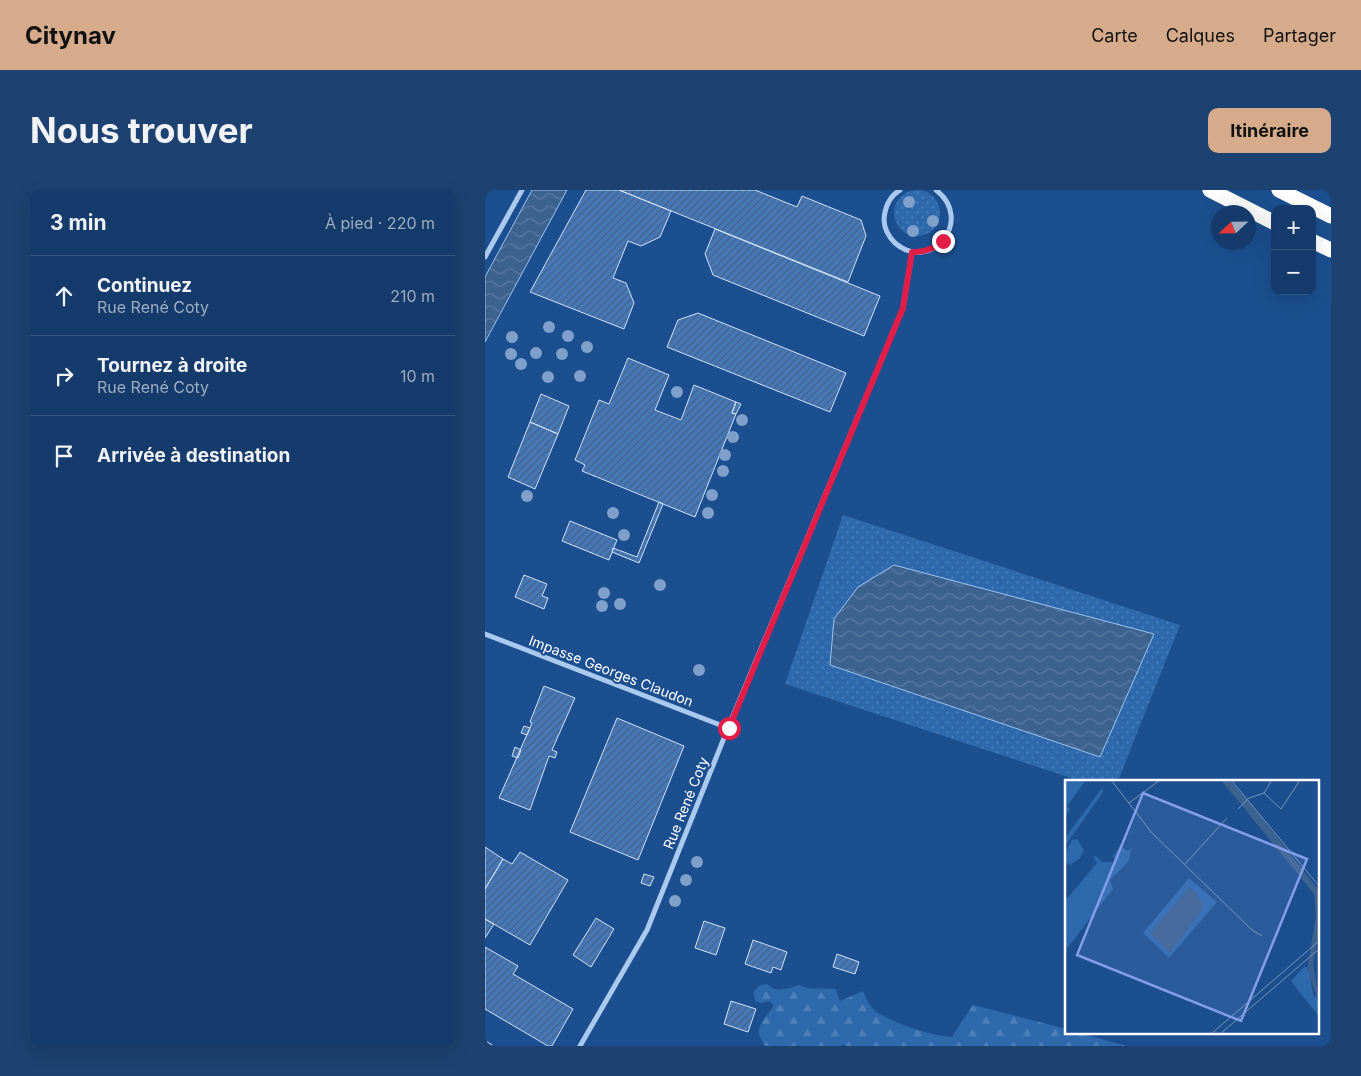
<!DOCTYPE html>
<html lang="fr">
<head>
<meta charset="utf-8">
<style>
  body { margin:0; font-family:Inter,sans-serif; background:#1d4271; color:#f1f3f6 }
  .controls { position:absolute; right:15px; top:15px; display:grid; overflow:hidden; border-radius:10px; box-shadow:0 5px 20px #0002 }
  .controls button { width:45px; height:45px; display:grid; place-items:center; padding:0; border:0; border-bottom:1px solid #33557e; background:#143b6b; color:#f1f3f6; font:25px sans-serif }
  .compass { position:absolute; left:726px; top:15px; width:45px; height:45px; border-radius:50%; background:#143b6b; box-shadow:0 5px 20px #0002; rotate:248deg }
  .stop { position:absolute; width:15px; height:15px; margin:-11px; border:4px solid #e11d48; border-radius:50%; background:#fff }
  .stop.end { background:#e11d48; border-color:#fff; box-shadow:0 1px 5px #0008 }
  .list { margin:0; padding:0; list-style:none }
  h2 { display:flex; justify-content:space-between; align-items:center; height:65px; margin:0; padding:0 20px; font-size:21px }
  h2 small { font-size:16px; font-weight:400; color:#9dadc1 }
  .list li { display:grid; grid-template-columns:32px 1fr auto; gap:15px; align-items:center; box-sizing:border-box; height:80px; padding:0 20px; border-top:1px solid #33557e }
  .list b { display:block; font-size:19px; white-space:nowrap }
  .list p { margin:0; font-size:16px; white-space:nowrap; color:#9dadc1 }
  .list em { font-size:16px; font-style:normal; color:#9dadc1 }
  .icon { flex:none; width:28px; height:28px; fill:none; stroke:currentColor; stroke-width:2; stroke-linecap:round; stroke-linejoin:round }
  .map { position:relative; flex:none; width:846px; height:856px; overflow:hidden; border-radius:10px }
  header { display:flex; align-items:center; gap:30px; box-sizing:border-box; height:70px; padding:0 25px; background:#d6ab8b; color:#111 }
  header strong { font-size:24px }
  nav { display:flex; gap:28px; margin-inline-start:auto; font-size:18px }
  .intro { display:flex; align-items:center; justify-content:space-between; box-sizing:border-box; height:120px; padding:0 30px }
  h1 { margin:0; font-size:35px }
  .button { padding:12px 22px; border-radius:10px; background:#d6ab8b; color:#111; font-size:18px; font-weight:700 }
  main { display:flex; gap:30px; padding:0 30px }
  aside { flex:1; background:#143b6b; border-radius:10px; box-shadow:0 5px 20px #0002 }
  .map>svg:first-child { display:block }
  .grass { fill:url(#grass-dots) }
  .forest { fill:url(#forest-firs) }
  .water { fill:url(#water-waves); stroke:#9cc4f0 }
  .building { fill:url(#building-hatch); stroke:#cfe3fa }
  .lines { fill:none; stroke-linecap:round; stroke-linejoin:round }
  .street { stroke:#a9c9ee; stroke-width:5 }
  .highway { stroke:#fff; stroke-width:15 }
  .tree { fill:#7ea0ca }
  .route { stroke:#e11d48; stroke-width:6 }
  .labels { text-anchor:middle; stroke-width:4; stroke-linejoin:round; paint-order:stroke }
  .street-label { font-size:14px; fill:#fff; stroke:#1b4f8f }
  .inset-road { fill:none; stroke:#7695bc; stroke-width:1 }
  .view { fill:#839eea; fill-opacity:0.15; stroke:#839eea; stroke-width:2.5 }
  .inset-edge { fill:none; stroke:#fff; stroke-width:2.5 }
</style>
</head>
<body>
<header>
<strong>Citynav</strong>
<nav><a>Carte</a><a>Calques</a><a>Partager</a></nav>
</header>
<div class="intro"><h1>Nous trouver</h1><a class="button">Itinéraire</a></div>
<main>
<aside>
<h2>3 min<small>À pied · 220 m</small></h2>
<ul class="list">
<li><svg class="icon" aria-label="ahead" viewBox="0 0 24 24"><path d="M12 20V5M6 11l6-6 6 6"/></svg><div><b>Continuez</b><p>Rue René Coty</p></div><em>210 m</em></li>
<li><svg class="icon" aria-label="right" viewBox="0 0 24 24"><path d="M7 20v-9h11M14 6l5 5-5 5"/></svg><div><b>Tournez à droite</b><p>Rue René Coty</p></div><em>10 m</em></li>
<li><svg class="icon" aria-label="arrive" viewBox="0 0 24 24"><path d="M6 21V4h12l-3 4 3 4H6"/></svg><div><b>Arrivée à destination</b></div></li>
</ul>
</aside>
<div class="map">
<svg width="846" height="856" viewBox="0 0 846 856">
  <defs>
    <pattern id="grass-dots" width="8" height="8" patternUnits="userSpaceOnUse" patternTransform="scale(1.25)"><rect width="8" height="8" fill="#2e69ad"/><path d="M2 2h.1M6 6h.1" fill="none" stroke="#4d80b9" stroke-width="1.8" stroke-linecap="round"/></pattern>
    <pattern id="forest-firs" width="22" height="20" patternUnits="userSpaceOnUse" patternTransform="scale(1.25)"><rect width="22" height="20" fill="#2e69ad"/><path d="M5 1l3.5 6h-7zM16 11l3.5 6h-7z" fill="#4d80b9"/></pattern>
    <pattern id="water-waves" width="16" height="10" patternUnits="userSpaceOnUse" patternTransform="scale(1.25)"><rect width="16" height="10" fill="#3c6290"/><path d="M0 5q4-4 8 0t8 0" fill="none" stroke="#597aa1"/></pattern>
    <pattern id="building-hatch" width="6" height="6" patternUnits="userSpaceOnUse" patternTransform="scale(1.25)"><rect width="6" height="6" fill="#4478b7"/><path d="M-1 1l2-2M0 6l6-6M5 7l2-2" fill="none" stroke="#486282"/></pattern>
  </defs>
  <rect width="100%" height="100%" fill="#1b4f8f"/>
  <path class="grass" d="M409 23a23 23 0 1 1 46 0a23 23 0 1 1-46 0Z
    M 358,325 L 695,435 L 633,591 L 595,591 L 300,494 Z"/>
  <path class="forest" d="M 282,794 C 291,804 303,798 314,795 C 325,801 338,797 351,799 L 355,811 L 378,801 C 381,809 386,819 393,823 C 412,834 445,846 467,847 L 488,815 L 581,839 L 581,842 L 592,842 L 641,856 L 360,856 L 359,854 L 355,856 L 280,856 C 266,836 279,832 289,815 L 284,811 L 276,813 L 270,811 L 269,801 L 275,795 Z"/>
  <path class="water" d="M 47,0 L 82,0 L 0,152 L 0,87 Z
    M 409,375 L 669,444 L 615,567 L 345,475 L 349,429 L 373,397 Z"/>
  <path class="building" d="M 101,0 L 134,0 L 186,21 L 175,47 L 156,56 L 143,51 L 128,88 L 141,93 L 149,113 L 139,139 L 45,102 Z
    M 134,0 L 270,0 L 312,17 L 317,6 L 376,30 L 381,46 L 363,92 Z
    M 230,39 L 395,106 L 379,146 L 228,85 L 220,64 Z
    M 213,123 L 361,183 L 345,222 L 182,157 L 193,130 Z
    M 143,168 L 184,185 L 170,220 L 196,230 L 209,195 L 251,212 L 247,223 L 251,224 L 210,327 L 97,281 L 100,275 L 90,270 L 114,210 L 124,214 Z
    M 56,204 L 84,216 L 73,244 L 45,232 Z
    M 251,212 L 256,214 L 251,224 L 247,223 Z
    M 45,232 L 73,244 L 50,299 L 23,287 Z
    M 174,312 L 178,314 L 154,373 L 127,362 L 128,358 L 152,367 Z
    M 85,331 L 132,350 L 124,370 L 77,351 Z
    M 39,385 L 62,394 L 57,406 L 63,408 L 59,419 L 30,407 Z
    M 59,496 L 90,508 L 67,560 L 72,562 L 70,568 L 64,566 L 45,620 L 14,608 L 47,533 L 45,532 Z
    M 132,528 L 199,556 L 153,670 L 85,642 Z
    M 39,536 L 45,538 L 42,545 L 36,543 Z
    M 30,557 L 36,560 L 33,568 L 27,566 Z
    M 0,657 L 18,669 L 0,699 Z
    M 35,662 L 83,690 L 45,755 L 0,729 L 0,699 L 18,669 L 27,674 Z
    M 159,684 L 169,687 L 165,696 L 156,693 Z
    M 111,728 L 129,739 L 106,777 L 88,765 Z
    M 0,729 L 9,734 L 0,748 Z
    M 219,731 L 240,738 L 231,765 L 210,758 Z
    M 268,750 L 302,762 L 296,780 L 288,777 L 286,783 L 260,774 Z
    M 0,757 L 33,776 L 28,784 L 88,819 L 67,856 L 63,856 L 0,819 Z
    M 352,764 L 374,772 L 370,784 L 348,777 Z
    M 246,811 L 271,819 L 263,842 L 239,834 Z"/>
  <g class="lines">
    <path class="street" d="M 415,0 C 405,6 400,17 399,29 C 399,38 404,47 410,53 C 446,84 490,30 451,0
      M 0,67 L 37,0
      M 0,444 L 243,538
      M 0,853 L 5,856
      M 95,856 L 162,740 L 243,538 L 418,118 L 427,62"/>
    <path class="highway" d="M 725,0 L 790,33
      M 794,0 L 846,26
      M 827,51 L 846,60"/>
  </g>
  <g class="tree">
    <circle cx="424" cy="12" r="6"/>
    <circle cx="448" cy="31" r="6"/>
    <circle cx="428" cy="41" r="6"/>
    <circle cx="64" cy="137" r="6"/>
    <circle cx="83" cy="146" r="6"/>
    <circle cx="27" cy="147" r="6"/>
    <circle cx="102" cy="157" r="6"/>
    <circle cx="51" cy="163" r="6"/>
    <circle cx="26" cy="164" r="6"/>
    <circle cx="77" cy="164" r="6"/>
    <circle cx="36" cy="174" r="6"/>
    <circle cx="95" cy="186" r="6"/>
    <circle cx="63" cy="187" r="6"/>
    <circle cx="192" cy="202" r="6"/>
    <circle cx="257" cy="230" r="6"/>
    <circle cx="248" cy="247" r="6"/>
    <circle cx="240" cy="265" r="6"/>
    <circle cx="238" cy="281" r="6"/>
    <circle cx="227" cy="305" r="6"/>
    <circle cx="42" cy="306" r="6"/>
    <circle cx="128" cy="323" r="6"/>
    <circle cx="223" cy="323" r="6"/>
    <circle cx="139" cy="345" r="6"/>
    <circle cx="175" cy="395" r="6"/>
    <circle cx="119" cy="403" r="6"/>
    <circle cx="135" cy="414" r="6"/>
    <circle cx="117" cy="416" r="6"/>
    <circle cx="214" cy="480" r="6"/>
    <circle cx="212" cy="672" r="6"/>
    <circle cx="201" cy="690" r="6"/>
    <circle cx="190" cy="711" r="6"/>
  </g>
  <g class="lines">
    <path class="route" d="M 244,538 L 418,118 L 427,62 C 440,62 448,59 458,51"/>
  </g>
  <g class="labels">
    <g class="street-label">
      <text transform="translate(126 481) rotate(21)" y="5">Impasse Georges Claudon</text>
      <text transform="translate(201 613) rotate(-68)" y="5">Rue René Coty</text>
    </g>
  </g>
  <g transform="translate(580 590)">
    <rect width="254" height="254" fill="#1b4f8f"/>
    <path d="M 37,8 L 38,12 L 0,66 L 0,58 ZM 124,98 L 152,122 L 104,178 L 78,153 ZM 250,214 L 254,221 L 254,236 L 240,219 L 249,218 Z" fill="#2e69ad"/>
    <path d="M 0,0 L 21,0 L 2,26 L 5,29 L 0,37 ZM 12,59 L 19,70 L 15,78 L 5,85 L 0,82 L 0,73 L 7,60 ZM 55,66 L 63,71 L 67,68 L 63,82 L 45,100 L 48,109 L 0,171 L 0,121 L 32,83 L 28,77 L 31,76 L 37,82 L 50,82 L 48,76 ZM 239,187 L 243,187 L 249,218 L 240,219 L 226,201 Z" fill="#2e69ad"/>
    <path d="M 156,0 L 164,0 L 184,22 L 253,109 L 254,151 L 248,183 L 254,221 L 245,199 L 243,185 L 251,136 L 249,114 ZM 124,108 L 132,113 L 138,128 L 105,173 L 85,153 Z" fill="#3c6290"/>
    <path class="inset-road" d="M 46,0 L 87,53 L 187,150 L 197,156M 166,0 L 254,106M 199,13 L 216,29 L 235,0M 64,23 L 95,0M 173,29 L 184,18 L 199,13 L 207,0M 120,84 L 162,38M 146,254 L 254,161M 155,254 L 254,169"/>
    <path class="view" d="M 78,13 L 242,79 L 176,241 L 12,175 Z"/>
    <rect width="254" height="254" class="inset-edge"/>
  </g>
</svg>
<div class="controls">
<button>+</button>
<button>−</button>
</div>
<svg class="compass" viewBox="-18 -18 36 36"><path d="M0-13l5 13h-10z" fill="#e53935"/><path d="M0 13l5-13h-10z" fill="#9dadc1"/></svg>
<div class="stop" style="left:244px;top:538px"></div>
<div class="stop end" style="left:458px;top:51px"></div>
</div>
</main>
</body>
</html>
